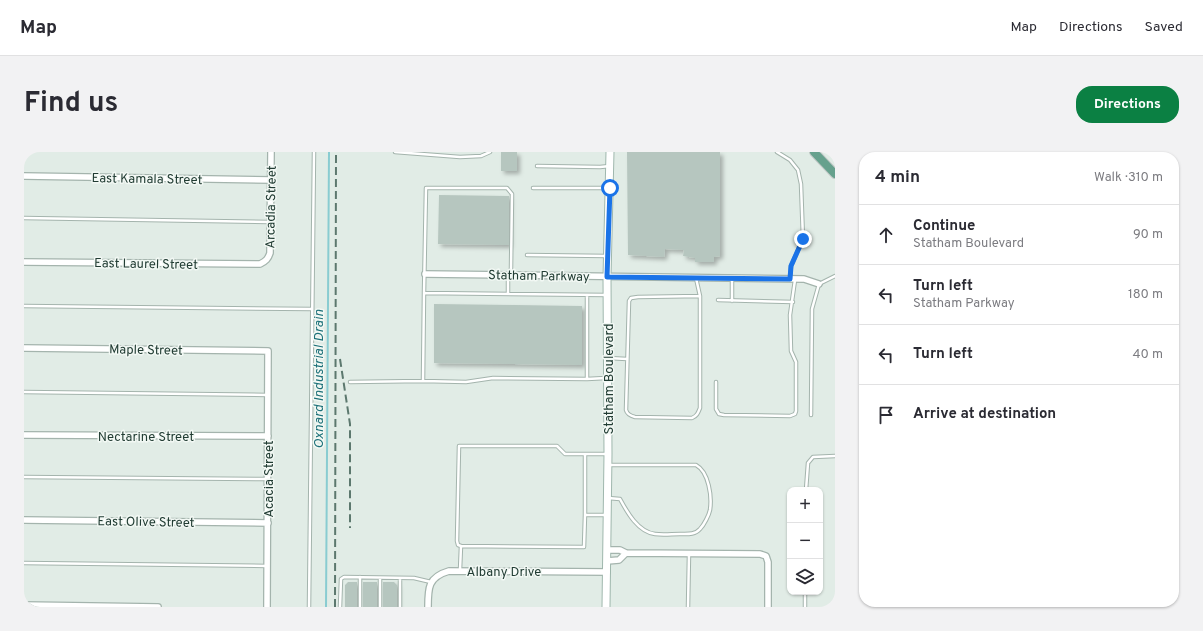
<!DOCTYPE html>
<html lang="en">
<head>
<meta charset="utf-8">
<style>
  body { margin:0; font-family:Overpass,sans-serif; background:#f2f2f3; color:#2b2b33 }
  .controls { position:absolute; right:12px; bottom:12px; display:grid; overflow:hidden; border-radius:8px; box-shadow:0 1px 3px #0004 }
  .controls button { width:36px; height:36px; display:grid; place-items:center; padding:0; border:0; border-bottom:1px solid #e1e1e2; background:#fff; color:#2b2b33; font:20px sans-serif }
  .stop { position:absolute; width:12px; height:12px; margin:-9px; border:3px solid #1a73e8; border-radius:50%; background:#fff }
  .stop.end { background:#1a73e8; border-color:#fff; box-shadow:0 1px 4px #0008 }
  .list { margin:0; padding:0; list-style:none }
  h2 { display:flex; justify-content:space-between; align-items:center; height:52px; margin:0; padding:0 16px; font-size:17px }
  h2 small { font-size:13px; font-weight:400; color:#7c7c81 }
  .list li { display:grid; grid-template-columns:26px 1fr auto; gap:12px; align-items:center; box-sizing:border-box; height:60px; padding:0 16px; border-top:1px solid #e1e1e2 }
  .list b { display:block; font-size:15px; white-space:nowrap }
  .list p { margin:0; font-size:13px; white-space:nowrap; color:#7c7c81 }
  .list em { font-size:13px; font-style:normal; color:#7c7c81 }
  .icon { flex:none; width:22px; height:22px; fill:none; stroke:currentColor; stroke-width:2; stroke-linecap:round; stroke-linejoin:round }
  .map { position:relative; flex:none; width:811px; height:455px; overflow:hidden; border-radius:16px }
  header { display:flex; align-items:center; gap:24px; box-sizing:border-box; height:56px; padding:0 20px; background:#fff; border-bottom:1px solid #e1e1e2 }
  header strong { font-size:19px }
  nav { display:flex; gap:22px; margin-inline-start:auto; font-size:14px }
  .intro { display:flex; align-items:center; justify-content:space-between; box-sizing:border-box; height:96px; padding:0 24px }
  h1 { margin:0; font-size:28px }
  .button { padding:10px 18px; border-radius:16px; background:#0b8043; color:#fff; font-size:14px; font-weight:700 }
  main { display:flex; gap:24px; padding:0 24px }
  aside { flex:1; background:#fff; border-radius:16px; box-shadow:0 1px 3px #0004 }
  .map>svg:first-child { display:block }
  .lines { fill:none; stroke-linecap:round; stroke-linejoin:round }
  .stream { stroke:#89ccd1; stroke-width:2 }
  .building { fill:#b6c6bf; filter:url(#shadow) }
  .lane-casing { stroke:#a4b4ad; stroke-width:4.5 }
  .street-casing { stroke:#a4b4ad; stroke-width:8 }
  .secondary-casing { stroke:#9fb7ad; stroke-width:9 }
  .primary-casing { stroke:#c1c8c6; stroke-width:10 }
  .lane { stroke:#fff; stroke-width:2.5 }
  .street { stroke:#fff; stroke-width:5.5 }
  .secondary { stroke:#fff; stroke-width:7 }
  .primary { stroke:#66a18d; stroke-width:8 }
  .rail { stroke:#5c786e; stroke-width:2; stroke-dasharray:8 4; stroke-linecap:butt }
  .route { stroke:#1a73e8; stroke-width:5 }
  .labels { text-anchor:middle; stroke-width:3; stroke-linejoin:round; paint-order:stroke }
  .street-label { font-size:13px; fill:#213c33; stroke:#f2f8f4 }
  .water-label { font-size:14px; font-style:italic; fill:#1c7078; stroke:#f2f8f4 }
</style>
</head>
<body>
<header>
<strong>Map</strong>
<nav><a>Map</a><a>Directions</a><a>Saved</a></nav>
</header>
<div class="intro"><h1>Find us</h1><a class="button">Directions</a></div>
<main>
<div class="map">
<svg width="811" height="455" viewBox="0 0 811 455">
  <defs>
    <filter id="shadow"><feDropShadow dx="3" dy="3" stdDeviation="2" flood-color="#0004"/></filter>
  </defs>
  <rect width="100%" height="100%" fill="#e1ece6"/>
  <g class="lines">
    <path class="stream" d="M 302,455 L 305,0"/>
  </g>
  <path class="building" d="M 477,0 L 493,0 L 493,19 L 477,19 Z
    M 603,0 L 696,0 L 696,104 L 690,105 L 690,110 L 671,110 L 671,106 L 659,104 L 660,98 L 641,97 L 640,105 L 604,103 Z
    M 415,43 L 485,44 L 485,93 L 414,92 Z
    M 410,152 L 558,154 L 558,213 L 410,211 Z
    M 324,430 L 333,430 L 333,455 L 321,455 L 321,433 Z
    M 339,430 L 353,430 L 353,455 L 339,455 Z
    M 359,430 L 370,430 L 373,433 L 373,455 L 359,455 Z"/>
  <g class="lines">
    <g class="lane-casing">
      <path id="lane" d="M 371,0 L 436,5 L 457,4 L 466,0
        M 753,0 L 766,8 L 774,18 L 777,32 L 779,87 L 767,114 L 766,127
        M 513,14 L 576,15 L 586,14
        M 509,36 L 584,36
        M 0,66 L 245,70
        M 503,103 L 583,104
        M 672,126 L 676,144 L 676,256 C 674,261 673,264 668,266 L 611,265 C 607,264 603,262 602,258 L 605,149 L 607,146 L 614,145 L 676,144
        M 708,127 L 708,149
        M 400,141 L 402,36 L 483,36 L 488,42 L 487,117 L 484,128 L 484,142
        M 563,143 L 563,227
        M 694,148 L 769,150
        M 0,154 L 288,157
        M 584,206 L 603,207
        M 582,226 L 563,227 L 469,226 L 442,230 L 399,229 L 400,141 L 583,143
        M 326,230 L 399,229
        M 692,230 L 692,257 L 695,262 L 700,263 L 766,264 L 771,262 L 772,259 L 772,210 L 767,199 L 766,163 L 771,128
        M 0,240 L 243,243
        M 787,263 L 788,157 L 795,132 L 811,124
        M 561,302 L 561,363 L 582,363
        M 0,325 L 243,327
        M 782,338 L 784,311 L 789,305 L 811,304
        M 584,346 L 596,347 C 603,360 614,380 631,382 C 639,383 648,382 656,382 C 663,382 671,383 676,377 C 680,373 685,363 686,358 C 688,345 685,320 672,313 L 585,313
        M 437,394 L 560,395 L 561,363
        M 0,411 L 243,414
        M 436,418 L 437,394 L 434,393 L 433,389 L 435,294 L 533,294 L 541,302 L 583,302
        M 285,455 L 290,0
        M 316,455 L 317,427 L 320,425 L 390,426 L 407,430
        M 336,455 L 336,425
        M 356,455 L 356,426
        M 376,455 L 376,426
        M 664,455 L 665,402
        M 781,455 L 781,440"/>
    </g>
    <g class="street-casing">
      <path id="street" d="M 0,24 L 247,28
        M 0,110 L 236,112 C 242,109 244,107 246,101 L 247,0
        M 401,122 L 780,127 L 795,132
        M 0,196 L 244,199 L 243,455
        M 0,283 L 244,284
        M 0,368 L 244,371
        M 583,398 L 596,398 L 602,401 L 736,402 L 742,404 L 744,410 L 744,455
        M 583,409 L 595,408 L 602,401
        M 0,453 L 134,455
        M 404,455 C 404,436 404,425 425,419 L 583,420"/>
    </g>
    <g class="secondary-casing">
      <path id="secondary" d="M 582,455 L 584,302 L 583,125 L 586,0"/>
    </g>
    <g class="primary-casing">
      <path id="primary" d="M 790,0 L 811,22"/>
    </g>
    <use href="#lane" class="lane"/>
    <use href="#street" class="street"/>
    <use href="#secondary" class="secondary"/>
    <use href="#primary" class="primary"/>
    <path class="rail" d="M 316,207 L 326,272 L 326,376
      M 311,455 L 312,0"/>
  </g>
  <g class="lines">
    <path class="route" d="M 586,36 L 583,125 L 766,127 L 767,114 L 779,87"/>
  </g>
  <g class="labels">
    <g class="street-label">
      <text transform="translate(123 26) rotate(1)" y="5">East Kamala Street</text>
      <text transform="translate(246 55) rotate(-89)" y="5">Arcadia Street</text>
      <text transform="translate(122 111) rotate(1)" y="5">East Laurel Street</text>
      <text transform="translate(515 123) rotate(1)" y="5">Statham Parkway</text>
      <text transform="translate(122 197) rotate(1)" y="5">Maple Street</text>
      <text transform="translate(584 227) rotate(-90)" y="5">Statham Boulevard</text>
      <text x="122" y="289">Nectarine Street</text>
      <text transform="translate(244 327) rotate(-90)" y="5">Acacia Street</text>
      <text transform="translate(122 369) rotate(1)" y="5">East Olive Street</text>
      <text x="480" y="424">Albany Drive</text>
    </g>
    <g class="water-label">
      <text transform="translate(294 227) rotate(-90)" y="5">Oxnard Industrial Drain</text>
    </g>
  </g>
</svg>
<div class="controls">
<button>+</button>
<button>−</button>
<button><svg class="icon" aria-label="layers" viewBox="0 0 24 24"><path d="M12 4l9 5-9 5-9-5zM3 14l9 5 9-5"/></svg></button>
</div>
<div class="stop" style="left:586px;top:36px"></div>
<div class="stop end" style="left:779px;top:87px"></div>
</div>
<aside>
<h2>4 min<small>Walk · 310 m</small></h2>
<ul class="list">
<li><svg class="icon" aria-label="ahead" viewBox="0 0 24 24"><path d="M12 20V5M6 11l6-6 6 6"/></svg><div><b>Continue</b><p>Statham Boulevard</p></div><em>90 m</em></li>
<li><svg class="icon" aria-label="left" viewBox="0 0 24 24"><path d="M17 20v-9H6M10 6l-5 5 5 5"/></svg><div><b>Turn left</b><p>Statham Parkway</p></div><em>180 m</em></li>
<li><svg class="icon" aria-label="left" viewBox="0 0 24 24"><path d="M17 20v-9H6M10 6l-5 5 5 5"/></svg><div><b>Turn left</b></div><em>40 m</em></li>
<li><svg class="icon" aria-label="arrive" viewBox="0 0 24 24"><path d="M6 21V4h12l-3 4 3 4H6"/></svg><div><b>Arrive at destination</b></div></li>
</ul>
</aside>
</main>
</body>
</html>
